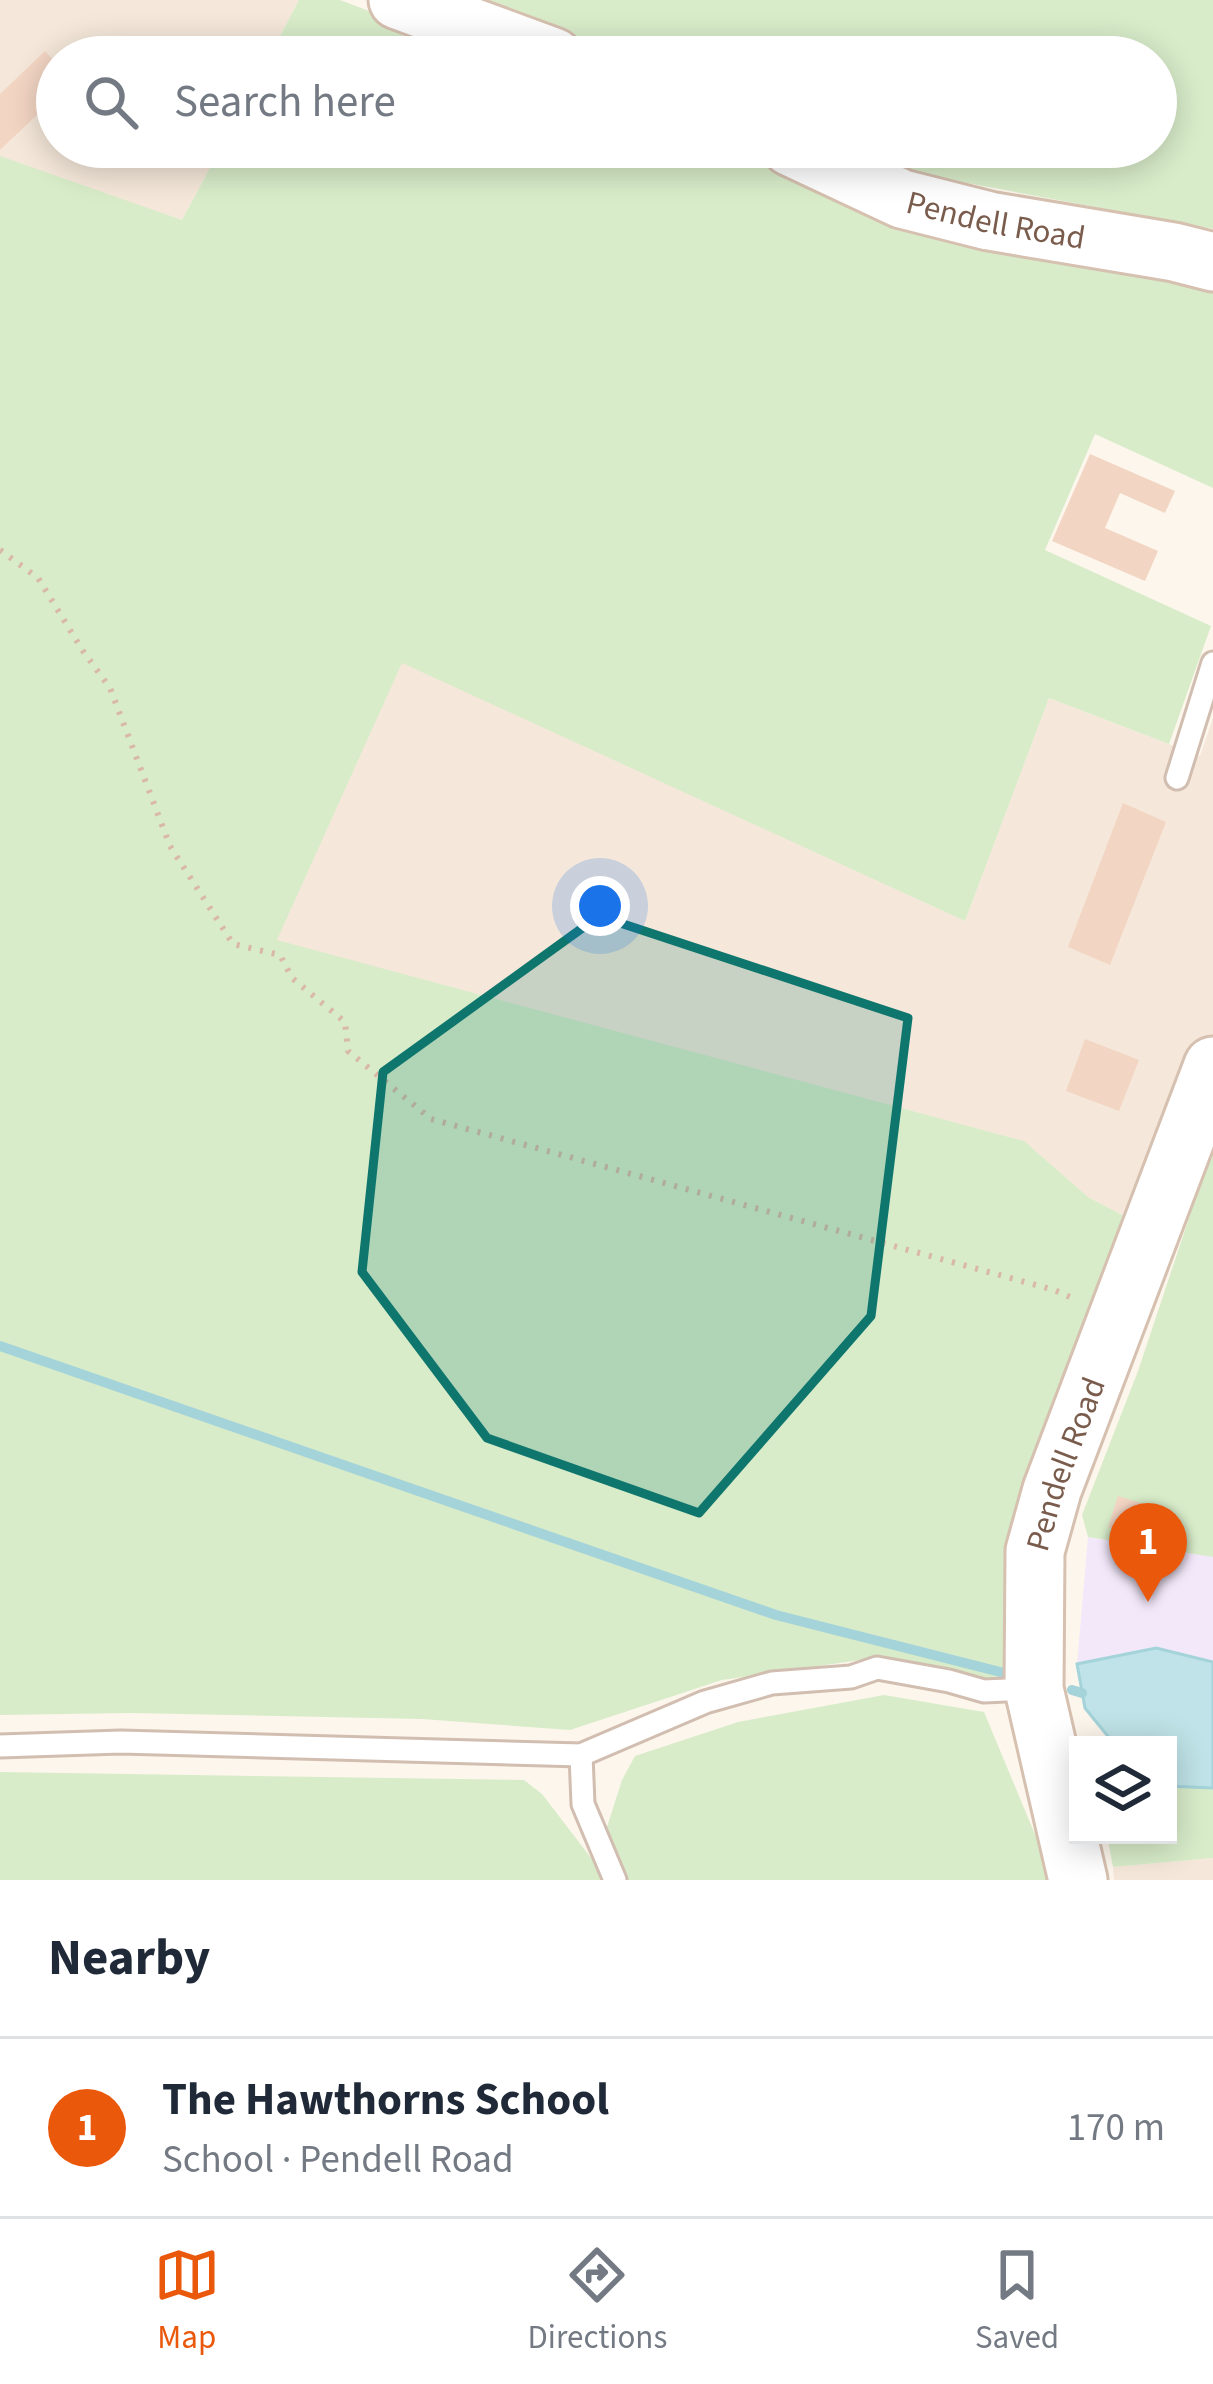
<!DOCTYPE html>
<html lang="en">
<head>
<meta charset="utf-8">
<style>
  body { margin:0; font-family:"Source Sans 3",sans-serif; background:#f2f2f3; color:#1f2937 }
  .controls { position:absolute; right:36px; bottom:36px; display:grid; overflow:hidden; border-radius:0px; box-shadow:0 6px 30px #0003 }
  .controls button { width:108px; height:108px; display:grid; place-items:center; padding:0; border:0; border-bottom:3px solid #e0e1e3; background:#fff; color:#1f2937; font:60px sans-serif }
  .you { position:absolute; left:600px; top:906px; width:42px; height:42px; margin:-30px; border:9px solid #fff; border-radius:50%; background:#1a73e8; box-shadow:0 0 0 18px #1a73e833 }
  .badge { display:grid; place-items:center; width:78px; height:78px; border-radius:50%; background:#ea580c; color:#fff; font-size:39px; font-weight:700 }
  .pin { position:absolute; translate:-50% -99px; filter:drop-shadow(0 3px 6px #0008) }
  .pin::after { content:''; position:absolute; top:63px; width:42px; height:36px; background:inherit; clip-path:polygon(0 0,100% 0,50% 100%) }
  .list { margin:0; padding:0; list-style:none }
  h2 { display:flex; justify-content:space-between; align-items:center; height:156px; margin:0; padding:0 48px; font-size:51px }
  h2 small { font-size:39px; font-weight:400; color:#747a83 }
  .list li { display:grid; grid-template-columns:78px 1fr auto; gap:36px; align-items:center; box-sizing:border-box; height:180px; padding:0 48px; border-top:3px solid #e0e1e3 }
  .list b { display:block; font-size:45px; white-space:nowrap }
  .list p { margin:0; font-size:39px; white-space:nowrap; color:#747a83 }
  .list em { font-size:39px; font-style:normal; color:#747a83 }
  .icon { flex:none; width:66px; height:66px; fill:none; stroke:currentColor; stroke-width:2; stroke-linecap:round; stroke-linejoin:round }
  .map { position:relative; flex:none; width:1213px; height:1880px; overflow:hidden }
  .search { position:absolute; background:#fff; box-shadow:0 6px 30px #0003; left:36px; right:36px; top:36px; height:132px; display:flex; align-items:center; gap:30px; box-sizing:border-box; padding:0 42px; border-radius:66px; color:#747a83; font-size:45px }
  .sheet { height:336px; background:#fff }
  nav { display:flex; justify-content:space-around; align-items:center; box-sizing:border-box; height:168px; border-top:3px solid #e0e1e3; background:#fff; font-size:33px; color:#747a83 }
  nav a { display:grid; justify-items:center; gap:6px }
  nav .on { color:#ea580c }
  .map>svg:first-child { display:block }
  .residential { fill:#f5e8da }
  .education { fill:#f3e8fa }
  .green { fill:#d8ecc9 }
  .water { fill:#bfe3e8; stroke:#a5d3da; stroke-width:3 }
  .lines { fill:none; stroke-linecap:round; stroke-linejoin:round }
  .stream { stroke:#a5d3da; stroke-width:10 }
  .building { fill:#f3d5c3 }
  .lane-casing { stroke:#d1beb0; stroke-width:27 }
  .secondary-casing { stroke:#d6c0b0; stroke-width:63 }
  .path { stroke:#d9b8a5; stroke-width:6; stroke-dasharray:3 9; stroke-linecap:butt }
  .lane { stroke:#fff; stroke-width:21 }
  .secondary { stroke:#fff; stroke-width:57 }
  .marked { fill:#0f766e; fill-opacity:0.2; stroke:#0f766e; stroke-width:9; stroke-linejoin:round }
  .labels { text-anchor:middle; stroke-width:12; stroke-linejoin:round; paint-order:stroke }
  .street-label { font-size:33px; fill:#7a5c4d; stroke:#fffaf3 }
</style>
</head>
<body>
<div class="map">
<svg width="1213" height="1880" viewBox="0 0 1213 1880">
  <rect width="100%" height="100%" fill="#fdf6ec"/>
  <path class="residential" d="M 0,0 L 299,0 L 269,57 L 57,57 L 57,147 L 221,147 L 182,220 L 0,169 Z
    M 402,662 L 965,921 L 1049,698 L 1200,756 L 1213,718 L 1213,1036 L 1147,1228 L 1088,1197 L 1023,1141 L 276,941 Z
    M 1213,1858 L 1213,1880 L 1114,1880 L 1113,1867 Z"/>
  <path class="education" d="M 1088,1537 L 1210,1556 L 1213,1539 L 1213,1662 L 1156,1648 L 1077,1664 Z"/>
  <path class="green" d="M 299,0 L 340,0 L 491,57 L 269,57 Z
    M 461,0 L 1213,0 L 1213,229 L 855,162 L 820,147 L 1156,147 L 1156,57 L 600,57 Z
    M 221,147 L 739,147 L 855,201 L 1213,282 L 1213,488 L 1095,434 L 1045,550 L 1211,626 L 1169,744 L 1049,698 L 965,921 L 402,663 L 277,940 L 1024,1141 L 1088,1197 L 1147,1228 L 1055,1399 L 1008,1584 L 1008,1683 L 881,1657 L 722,1680 L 570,1730 L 422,1719 L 130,1713 L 0,1715 L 0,156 L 182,220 Z
    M 1213,1146 L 1213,1557 L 1088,1537 L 1082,1515 L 1138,1371 Z
    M 884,1695 L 984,1712 L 1054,1880 L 617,1880 L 600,1849 L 622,1780 L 635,1756 L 738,1722 Z
    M 0,1772 L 524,1780 L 542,1794 L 608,1880 L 0,1880 Z
    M 1168,1786 L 1213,1788 L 1213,1858 L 1113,1867 L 1107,1835 L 1168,1835 Z"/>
  <path class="water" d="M 1156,1648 L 1213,1662 L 1213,1788 L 1168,1786 L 1168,1745 L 1115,1745 L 1085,1708 L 1077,1664 Z"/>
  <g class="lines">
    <path class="stream" d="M 0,1346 L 776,1615 L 1016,1676
      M 1072,1690 L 1082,1693"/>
  </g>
  <path class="building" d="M 45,51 L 57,64 L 57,96 L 0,150 L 0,94 Z
    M 1090,454 L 1175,491 L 1165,513 L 1120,493 L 1105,528 L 1158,551 L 1145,581 L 1052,541 Z
    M 1123,803 L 1166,822 L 1110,965 L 1068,947 Z
    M 1085,1039 L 1139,1060 L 1119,1111 L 1066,1091 Z
    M 1118,1496 L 1176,1514 L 1166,1545 L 1108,1527 Z"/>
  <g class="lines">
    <g class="lane-casing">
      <path id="lane" d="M 1177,778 L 1213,663
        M 0,1746 L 121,1742 L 581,1755 L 705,1702 L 772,1683 L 851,1677 L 877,1668 L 949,1681 L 984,1691 L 1031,1689
        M 581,1755 L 583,1804 L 615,1880"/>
    </g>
    <g class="secondary-casing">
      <g id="secondary">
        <path d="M 398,0 L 553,57"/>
        <path id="s1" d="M 791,147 L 902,199 L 989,221 L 1174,252 L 1213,262"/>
        <path id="s2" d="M 1078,1880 L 1034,1689 L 1035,1551 L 1052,1490 L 1213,1066"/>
      </g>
    </g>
    <path class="path" d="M 0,550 L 38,578 L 83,651 L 110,688 L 170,846 L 233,944 L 280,955 L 292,978 L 345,1022 L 348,1051 L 431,1119 L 1054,1290 L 1077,1300"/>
    <use href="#lane" class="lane"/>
    <use href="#secondary" class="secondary"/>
  </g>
  <path class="marked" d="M 599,916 L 908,1018 L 871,1316 L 699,1513 L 487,1438 L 362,1272 L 383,1072 Z"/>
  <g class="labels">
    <g class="street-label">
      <text dy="12" stroke="none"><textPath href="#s1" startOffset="219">Pendell Road</textPath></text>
      <text dy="12" stroke="none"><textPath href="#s2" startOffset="426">Pendell Road</textPath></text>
    </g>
  </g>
</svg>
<div class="controls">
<button><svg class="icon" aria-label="layers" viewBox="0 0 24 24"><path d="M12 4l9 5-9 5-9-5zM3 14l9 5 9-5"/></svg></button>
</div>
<div class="you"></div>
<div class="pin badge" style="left:1148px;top:1602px">1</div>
<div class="search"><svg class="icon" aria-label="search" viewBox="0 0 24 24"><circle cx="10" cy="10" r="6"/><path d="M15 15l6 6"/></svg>Search here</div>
</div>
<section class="sheet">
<h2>Nearby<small></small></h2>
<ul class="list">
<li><span class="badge">1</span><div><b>The Hawthorns School</b><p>School · Pendell Road</p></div><em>170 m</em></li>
</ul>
</section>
<nav>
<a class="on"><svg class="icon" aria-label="map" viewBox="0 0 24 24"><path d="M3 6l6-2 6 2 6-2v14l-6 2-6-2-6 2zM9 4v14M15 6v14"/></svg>Map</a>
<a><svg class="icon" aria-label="directions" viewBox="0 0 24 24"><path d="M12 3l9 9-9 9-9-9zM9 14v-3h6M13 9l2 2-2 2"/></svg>Directions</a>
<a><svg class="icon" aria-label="saved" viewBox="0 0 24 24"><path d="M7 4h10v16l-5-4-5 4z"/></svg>Saved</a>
</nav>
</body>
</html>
